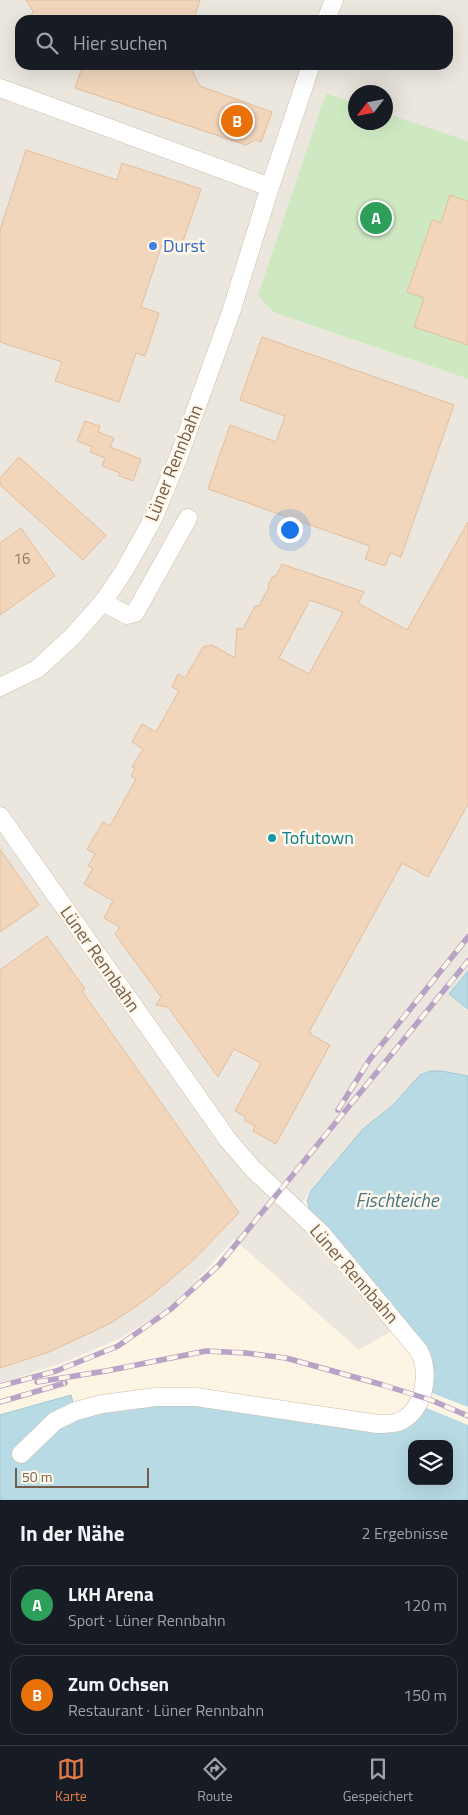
<!DOCTYPE html>
<html lang="de">
<head>
<meta charset="utf-8">
<style>
  body { margin:0; font-family:"Titillium Web",sans-serif; background:#20242c; color:#f1f3f6 }
  .controls { position:absolute; right:15px; bottom:15px; display:grid; overflow:hidden; border-radius:10px; box-shadow:0 5px 20px #0002 }
  .controls button { width:45px; height:45px; display:grid; place-items:center; padding:0; border:0; border-bottom:1px solid #363941; background:#171b24; color:#f1f3f6; font:25px sans-serif }
  .compass { position:absolute; left:348px; top:85px; width:45px; height:45px; border-radius:50%; background:#171b24; box-shadow:0 5px 20px #0002; rotate:238deg }
  .scale { position:absolute; left:15px; bottom:12px; width:134px; box-sizing:border-box; padding-left:5px; border:2px solid #745d4a; border-top:0; font-size:14px; line-height:18px; white-space:nowrap; color:#745d4a; -webkit-text-stroke:4px #fff8ea; paint-order:stroke }
  .you { position:absolute; left:289px; top:529px; width:18px; height:18px; margin:-12px; border:4px solid #fff; border-radius:50%; background:#1a73e8; box-shadow:0 0 0 8px #1a73e833 }
  .badge { display:grid; place-items:center; width:32px; height:32px; border-radius:50%; background:#e47c4a; color:#fff; font-size:16px; font-weight:700 }
  .pin { position:absolute; translate:-50% -50%; border:2px solid #fff; box-shadow:0 1px 5px #0006 }
  .list { margin:0; padding:0; list-style:none }
  h2 { display:flex; justify-content:space-between; align-items:center; height:65px; margin:0; padding:0 20px; font-size:21px }
  h2 small { font-size:16px; font-weight:400; color:#9ea1a6 }
  .list li { display:grid; grid-template-columns:32px 1fr auto; gap:15px; align-items:center; box-sizing:border-box; height:80px; margin:0 10px 10px; padding:0 10px; border:1px solid #363941; border-radius:15px }
  .list b { display:block; font-size:19px; white-space:nowrap }
  .list p { margin:0; font-size:16px; white-space:nowrap; color:#9ea1a6 }
  .list em { font-size:16px; font-style:normal; color:#9ea1a6 }
  .icon { flex:none; width:28px; height:28px; fill:none; stroke:currentColor; stroke-width:2; stroke-linecap:round; stroke-linejoin:round }
  .map { position:relative; flex:none; width:468px; height:1500px; overflow:hidden }
  .search { position:absolute; background:#171b24; box-shadow:0 5px 20px #0002; left:15px; right:15px; top:15px; height:55px; display:flex; align-items:center; gap:12px; box-sizing:border-box; padding:0 18px; border-radius:15px; color:#9ea1a6; font-size:19px }
  .sheet { height:245px; background:#171b24 }
  nav { display:flex; justify-content:space-around; align-items:center; box-sizing:border-box; height:70px; border-top:1px solid #363941; background:#171b24; font-size:14px; color:#9ea1a6 }
  nav a { display:grid; justify-items:center; gap:2px }
  nav .on { color:#e47c4a }
  .map>svg:first-child { display:block }
  .industrial { fill:#ebe6de; fill-rule:evenodd }
  .green { fill:#cee9c2 }
  .water { fill:#b8dae5; stroke:#9fc8d6; fill-rule:evenodd }
  .pier { fill:#fcf5e4 }
  .building { fill:#f1d6bc; stroke:#e3be9c; fill-rule:evenodd }
  .lines { fill:none; stroke-linecap:round; stroke-linejoin:round }
  .minor-casing { stroke:#cdbdaa; stroke-width:19 }
  .minor { stroke:#fff; stroke-width:18 }
  .rail-casing { stroke:#b8a2c5; stroke-width:5.5 }
  .rail { stroke:#fff8ea; stroke-width:4; stroke-dasharray:11; stroke-linecap:butt }
  .shop-dot { fill:#3f7fe0; stroke:#fff8ea; stroke-width:2 }
  .culture-dot { fill:#0f9aa8; stroke:#fff8ea; stroke-width:2 }
  .labels { text-anchor:middle; stroke-width:5; stroke-linejoin:round; paint-order:stroke }
  .number-label { font-size:15px; fill:#937b66 }
  .shop-label { font-size:18px; fill:#366cbe; stroke:#fff8ea; text-anchor:start }
  .street-label { font-size:18px; fill:#745d4a; stroke:#fff8ea }
  .culture-label { font-size:18px; fill:#0d838f; stroke:#fff8ea; text-anchor:start }
  .water-label { font-size:19px; font-style:italic; fill:#447586; stroke:#fff8ea }
</style>
</head>
<body>
<div class="map">
<svg width="468" height="1500" viewBox="0 0 468 1500">
  <rect width="100%" height="100%" fill="#fcf5e4"/>
  <path class="industrial" d="M 0,0 L 468,0 L 468,141 L 386,113 L 386,92 L 356,92 L 355,103 L 326,93 L 273,312 L 468,379 L 468,971 L 449,994 L 468,1009 L 468,1076 L 441,1071 L 430,1071 L 420,1075 L 393,1105 L 363,1129 L 292,1214 L 308,1229 L 393,1330 L 359,1350 L 234,1239 L 186,1292 L 165,1310 L 119,1339 L 62,1363 L 0,1383 ZM 20,20 L 448,20 L 448,65 L 20,65 Z"/>
  <path class="green" d="M 326,93 L 355,103 L 356,122 L 386,122 L 386,113 L 468,141 L 468,379 L 273,312 L 258,295 Z"/>
  <path class="water" d="M 468,971 L 468,1009 L 449,994 Z
    M 430,1071 L 441,1071 L 468,1076 L 468,1500 L 0,1500 L 0,1415 L 71,1395 L 77,1417 L 103,1411 L 183,1403 L 389,1431 L 432,1380 L 311,1212 L 307,1201 L 311,1191 L 363,1129 L 393,1105 L 420,1075 ZM 412,1444 L 449,1444 L 449,1481 L 412,1481 Z"/>
  <path class="pier" d="M 427,1391 L 468,1407 L 468,1425 L 422,1406 Z"/>
  <path class="building" d="M 26,0 L 200,0 L 193,20 L 30,20 L 33,11 Z
    M 83,65 L 189,65 L 200,86 L 272,112 L 261,142 L 255,140 L 246,145 L 75,88 Z
    M 26,150 L 117,180 L 122,163 L 201,189 L 182,244 L 164,238 L 141,307 L 159,313 L 145,356 L 136,353 L 119,402 L 55,381 L 62,362 L 0,342 L 0,230 Z
    M 450,195 L 468,201 L 468,345 L 414,327 L 424,298 L 407,292 L 432,220 L 441,223 Z
    M 262,337 L 454,405 L 401,557 L 390,553 L 385,566 L 365,559 L 370,546 L 208,489 L 230,425 L 276,442 L 285,416 L 240,400 Z
    M 85,421 L 100,426 L 98,432 L 114,438 L 110,447 L 141,459 L 133,481 L 119,476 L 120,473 L 102,466 L 105,458 L 90,452 L 92,447 L 77,441 Z
    M 19,457 L 106,535 L 83,560 L 0,485 L 0,478 Z
    M 468,522 L 468,804 L 428,877 L 402,863 L 309,1032 L 311,1033 L 310,1034 L 330,1045 L 276,1144 L 253,1131 L 255,1126 L 244,1120 L 246,1117 L 235,1111 L 261,1063 L 234,1049 L 218,1077 L 168,1007 L 156,1005 L 161,997 L 115,934 L 120,927 L 104,918 L 113,901 L 84,884 L 93,868 L 88,866 L 95,854 L 87,849 L 103,822 L 110,826 L 136,779 L 131,776 L 135,768 L 132,767 L 143,749 L 132,742 L 142,724 L 156,732 L 179,691 L 172,687 L 178,674 L 185,678 L 203,647 L 212,645 L 235,658 L 237,628 L 243,629 L 255,606 L 259,606 L 269,587 L 268,585 L 273,576 L 276,576 L 282,564 L 364,592 L 358,603 L 407,630 ZM 310,600 L 343,612 L 309,674 L 279,658 Z
    M 21,528 L 55,576 L 0,615 L 0,543 Z
    M 0,849 L 39,905 L 0,932 Z
    M 47,936 L 85,989 L 82,991 L 239,1213 L 190,1263 L 152,1295 L 132,1309 L 111,1323 L 49,1352 L 0,1368 L 0,970 Z"/>
  <g class="lines">
    <g class="minor-casing">
      <path id="minor" d="M 326,20 L 334,0
        M 0,88 L 270,187
        M 103,602 L 127,615 L 135,613 L 188,518
        M 0,687 L 37,669 L 72,637 L 103,602 L 124,571 L 153,519 L 179,456 L 231,312 L 270,187 L 311,65
        M 0,816 L 228,1140 L 252,1168 L 322,1234 L 419,1351 C 431,1374 424,1412 398,1422 C 392,1424 385,1424 378,1424 L 196,1397 L 156,1397 L 102,1404 L 76,1411 L 55,1421 L 21,1454"/>
    </g>
    <use href="#minor" class="minor"/>
    <g class="rail-casing">
      <path id="rail" d="M 338,1110 L 370,1059 L 468,937
        M 37,1382 L 106,1371 L 206,1351 L 246,1353 L 286,1358 L 383,1385 L 431,1400 L 468,1416
        M 0,1386 L 56,1371 L 118,1346 L 171,1309 L 219,1265 L 468,961
        M 0,1402 L 65,1383"/>
    </g>
    <use href="#rail" class="rail"/>
  </g>
  <circle class="shop-dot" cx="153" cy="246" r="5"/>
  <circle class="culture-dot" cx="272" cy="838" r="5"/>
  <g class="labels">
    <g class="number-label">
      <text x="22" y="564">16</text>
    </g>
    <g class="shop-label">
      <text x="163" y="252">Durst</text>
    </g>
    <g class="street-label">
      <text transform="translate(174 463) rotate(-68)" y="6">Lüner Rennbahn</text>
      <text transform="translate(100 959) rotate(55)" y="6">Lüner Rennbahn</text>
      <text transform="translate(354 1274) rotate(49)" y="6">Lüner Rennbahn</text>
    </g>
    <g class="culture-label">
      <text x="282" y="844">Tofutown</text>
    </g>
    <g class="water-label">
      <text x="397" y="1207">Fischteiche</text>
    </g>
  </g>
</svg>
<div class="controls">
<button><svg class="icon" aria-label="layers" viewBox="0 0 24 24"><path d="M12 4l9 5-9 5-9-5zM3 14l9 5 9-5"/></svg></button>
</div>
<svg class="compass" viewBox="-18 -18 36 36"><path d="M0-13l5 13h-10z" fill="#e53935"/><path d="M0 13l5-13h-10z" fill="#9ea1a6"/></svg>
<div class="scale">50 m</div>
<div class="you"></div>
<div class="pin badge" style="left:376px;top:218px;background:#2e9e5b">A</div>
<div class="pin badge" style="left:237px;top:121px;background:#e8710a">B</div>
<div class="search"><svg class="icon" aria-label="search" viewBox="0 0 24 24"><circle cx="10" cy="10" r="6"/><path d="M15 15l6 6"/></svg>Hier suchen</div>
</div>
<section class="sheet">
<h2>In der Nähe<small>2 Ergebnisse</small></h2>
<ul class="list">
<li><span class="badge" style="background:#2e9e5b">A</span><div><b>LKH Arena</b><p>Sport · Lüner Rennbahn</p></div><em>120 m</em></li>
<li><span class="badge" style="background:#e8710a">B</span><div><b>Zum Ochsen</b><p>Restaurant · Lüner Rennbahn</p></div><em>150 m</em></li>
</ul>
</section>
<nav>
<a class="on"><svg class="icon" aria-label="map" viewBox="0 0 24 24"><path d="M3 6l6-2 6 2 6-2v14l-6 2-6-2-6 2zM9 4v14M15 6v14"/></svg>Karte</a>
<a><svg class="icon" aria-label="directions" viewBox="0 0 24 24"><path d="M12 3l9 9-9 9-9-9zM9 14v-3h6M13 9l2 2-2 2"/></svg>Route</a>
<a><svg class="icon" aria-label="saved" viewBox="0 0 24 24"><path d="M7 4h10v16l-5-4-5 4z"/></svg>Gespeichert</a>
</nav>
</body>
</html>
